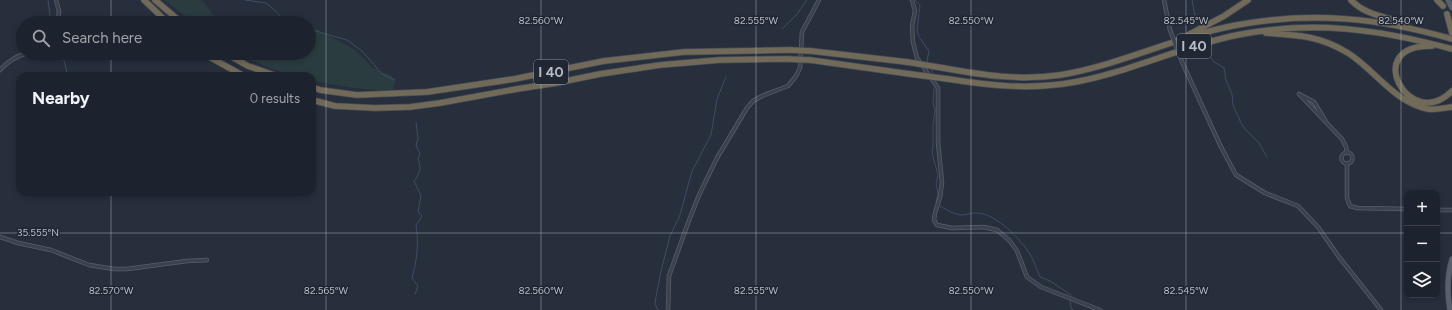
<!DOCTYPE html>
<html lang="en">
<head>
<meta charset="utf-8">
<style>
  body { margin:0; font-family:Figtree,sans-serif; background:#2a2f3a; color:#f1f3f6 }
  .controls { position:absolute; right:12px; bottom:12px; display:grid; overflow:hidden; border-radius:8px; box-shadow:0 2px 6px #0003 }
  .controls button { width:36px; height:36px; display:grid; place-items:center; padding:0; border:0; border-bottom:1px solid #3b404a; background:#1d232e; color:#f1f3f6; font:20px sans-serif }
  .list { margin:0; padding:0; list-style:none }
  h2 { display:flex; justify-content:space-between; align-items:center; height:52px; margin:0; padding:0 16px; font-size:17px }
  h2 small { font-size:13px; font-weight:400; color:#a0a4aa }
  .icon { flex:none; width:22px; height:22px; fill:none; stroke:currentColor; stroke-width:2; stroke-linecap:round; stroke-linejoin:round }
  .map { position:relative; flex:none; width:1452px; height:310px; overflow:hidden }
  .search { position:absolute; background:#1d232e; box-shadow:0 2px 6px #0003; left:16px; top:16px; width:300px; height:44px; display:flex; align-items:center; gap:10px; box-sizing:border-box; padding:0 14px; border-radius:22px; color:#a0a4aa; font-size:15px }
  .panel { position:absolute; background:#1d232e; box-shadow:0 2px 6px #0003; left:16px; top:72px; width:300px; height:124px; border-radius:12px }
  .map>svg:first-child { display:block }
  .green { fill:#2a3c3f }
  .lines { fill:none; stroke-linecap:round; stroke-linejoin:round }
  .stream { stroke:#3f4c64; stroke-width:1 }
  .minor-casing { stroke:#595f6b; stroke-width:4.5 }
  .primary-casing { stroke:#444a56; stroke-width:6 }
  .motorway-casing { stroke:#464c58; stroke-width:7 }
  .minor { stroke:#3b414d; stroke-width:3 }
  .primary { stroke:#59606d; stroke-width:5 }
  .motorway { stroke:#726a59; stroke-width:5.5 }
  .minor-bridge-casing { stroke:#595f6b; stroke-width:4.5; stroke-linecap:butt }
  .motorway-bridge-casing { stroke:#464c58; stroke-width:7; stroke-linecap:butt }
  .minor-bridge { stroke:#3b414d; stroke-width:3 }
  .motorway-bridge { stroke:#726a59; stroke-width:5.5 }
  .ticks { fill:none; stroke:#b7bdc8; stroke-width:1; stroke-opacity:0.45 }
  .labels { text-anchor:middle; stroke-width:3; stroke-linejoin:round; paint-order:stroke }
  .shield { fill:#202632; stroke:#8a909b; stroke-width:1 }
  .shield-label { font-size:14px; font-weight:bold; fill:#b7bdc8 }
  .ticks-label { font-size:10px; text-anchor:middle; fill:#b7bdc8; stroke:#202632; stroke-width:3; stroke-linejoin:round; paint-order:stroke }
</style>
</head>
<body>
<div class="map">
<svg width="1452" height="310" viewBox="0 0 1452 310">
  <rect width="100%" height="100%" fill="#272f3d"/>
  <path class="green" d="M 164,0 L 202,0 L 219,23 L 195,23 Z
    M 285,17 L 302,23 L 277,23 Z
    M 309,25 L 354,49 L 373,68 L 392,76 L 395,82 L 393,90 C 365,91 339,86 312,80 L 312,76 L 296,76 L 283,73 L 240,56 L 236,53 L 309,53 Z"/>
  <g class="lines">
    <path class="stream" d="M 48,0 L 51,23
      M 245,0 L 266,3 L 277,12
      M 909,0 L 910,0
      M 915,0 L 920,5 L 917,30 L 919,37 L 929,51 L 927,61 L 928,63
      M 1192,0 L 1196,21
      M 278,14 L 289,23
      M 309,29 L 347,40 L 362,51 L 382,74 L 395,80
      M 782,29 L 797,14 L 807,0
      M 1206,50 L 1214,62 L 1224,68 L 1226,80 L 1232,94 L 1233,105 L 1241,123 L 1245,129 L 1259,143 L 1267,157
      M 63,53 L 64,61 L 68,76
      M 930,67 L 934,75
      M 934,88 L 933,103 L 935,110 L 933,125 L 933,146 L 932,153 L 938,175 L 936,184 L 938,193 L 936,202
      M 940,206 C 947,210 955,215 963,215 C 968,215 973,212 978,213 C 998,215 1020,239 1030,254 C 1034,261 1037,270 1040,277 L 1050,281 L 1071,295
      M 415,294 L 418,286 L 412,278 C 417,260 419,243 416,225 L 422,216 L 418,212 L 421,196 L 414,181 C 420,173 422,168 418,159 L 420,154 L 416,145 L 418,139 L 416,122
      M 1070,300 L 1071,308 L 1073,310
      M 658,310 L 655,304 L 656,297 L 661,271 L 670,236 L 680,215 L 692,171 L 711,135 L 717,99 L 726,77"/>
    <g class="minor-casing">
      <path id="minor" d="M 56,0 L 59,11 L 58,23
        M 912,0 L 915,11 L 912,26 L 913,42 L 917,58 L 938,88 L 938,143 L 942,182 L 940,197 L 935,213 L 934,220 L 937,225 L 952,228 L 984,227 L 997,230 L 1009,240 L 1017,251 L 1027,277 L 1041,287 L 1100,310
        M 1164,0 L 1170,30
        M 1182,62 L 1221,147 L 1236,175 L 1265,193 L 1298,206 L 1318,227 L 1339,257 L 1381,310
        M 0,70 C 7,62 17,56 27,53
        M 1299,94 L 1342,139 L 1346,147 L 1347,153
        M 1299,94 L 1314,102 L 1325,120
        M1341.5 158a5.5 5.5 0 1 1 11 0a5.5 5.5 0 1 1-11 0Z
        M 1347,164 L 1347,198 L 1350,206 L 1357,208 L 1407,209
        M 1437,210 L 1452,210
        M 0,237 L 18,243 L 51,250 L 89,265 L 114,269 L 127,269 L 187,261 L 207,260
        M 668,310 L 669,276 L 688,223 L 699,195 L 717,158 L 747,108 L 753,101 L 762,96 L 788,86 L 796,76 L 800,68 L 802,32 L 819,0"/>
    </g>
    <g class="primary-casing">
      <path id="primary" d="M 1448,0 L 1452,8
        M 1450,310 C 1447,293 1447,276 1452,259"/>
    </g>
    <g class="motorway-casing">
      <path id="motorway" d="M 144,0 L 168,23
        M 155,0 L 182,23
        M 1351,0 C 1366,16 1388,17 1407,24
        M 1437,0 L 1443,6
        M 1447,14 L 1452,33
        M 1266,33 C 1299,35 1320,36 1348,53 C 1375,70 1395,103 1428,109 C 1436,110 1444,108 1452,107
        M 1188,35 L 1224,16 L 1248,0
        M 1432,46 C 1360,44 1410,134 1452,91
        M 811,51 L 907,62
        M 204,53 L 213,59 L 244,76
        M 225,53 L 248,66 L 277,76
        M 810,60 L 910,74
        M 943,68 C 982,75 1021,81 1060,75 C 1121,65 1177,36 1237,25 C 1313,11 1378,18 1452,39
        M 948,79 C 992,86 1031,90 1075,82 C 1130,72 1182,46 1237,35 C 1313,20 1378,29 1452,49
        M 312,87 L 320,90 L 357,95 L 427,92 L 514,79 L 604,61 L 684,52 L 790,50
        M 312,100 L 335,106 L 375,108 L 410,107 L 440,103 L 517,89 L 556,83 L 600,74 L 660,65 L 719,60 L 787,59"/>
    </g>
    <use href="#minor" class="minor"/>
    <use href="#primary" class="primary"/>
    <use href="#motorway" class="motorway"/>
    <g class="minor-bridge-casing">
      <path id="minor-bridge" d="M 1170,30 L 1182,62"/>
    </g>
    <g class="motorway-bridge-casing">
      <path id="motorway-bridge" d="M 790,50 L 811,51
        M 787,59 L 810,60
        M 907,62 L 943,68
        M 910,74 L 948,79"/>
    </g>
    <use href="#minor-bridge" class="minor-bridge"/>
    <use href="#motorway-bridge" class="motorway-bridge"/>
  </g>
  <path class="ticks" d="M 111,0 L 111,23M 326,0 L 326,310M 541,0 L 541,310M 756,0 L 756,310M 971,0 L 971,310M 1186,0 L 1186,310M 1401,0 L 1401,310M 111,53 L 111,76M 111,192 L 111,310M 0,233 L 1407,233M 1437,233 L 1452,233"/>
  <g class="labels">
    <g class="shield">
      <rect x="1177" y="34" width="34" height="24" rx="3"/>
      <rect x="534" y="60" width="34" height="24" rx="3"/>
    </g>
    <g class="shield-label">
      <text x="1194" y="51">I 40</text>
      <text x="551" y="77">I 40</text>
    </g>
  </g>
  <g class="ticks-label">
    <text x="541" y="24">82.560°W</text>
    <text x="756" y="24">82.555°W</text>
    <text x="971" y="24">82.550°W</text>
    <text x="1186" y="24">82.545°W</text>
    <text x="1401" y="24">82.540°W</text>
    <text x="38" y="236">35.555°N</text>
    <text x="111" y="294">82.570°W</text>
    <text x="326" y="294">82.565°W</text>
    <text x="541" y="294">82.560°W</text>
    <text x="756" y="294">82.555°W</text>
    <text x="971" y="294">82.550°W</text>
    <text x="1186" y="294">82.545°W</text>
  </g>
</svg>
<div class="controls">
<button>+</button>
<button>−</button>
<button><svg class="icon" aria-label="layers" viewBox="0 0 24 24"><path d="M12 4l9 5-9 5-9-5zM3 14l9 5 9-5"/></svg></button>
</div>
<div class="search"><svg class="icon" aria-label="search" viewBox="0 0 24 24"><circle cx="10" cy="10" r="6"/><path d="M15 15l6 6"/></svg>Search here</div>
<section class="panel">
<h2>Nearby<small>0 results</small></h2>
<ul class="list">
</ul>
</section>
</div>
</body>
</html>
